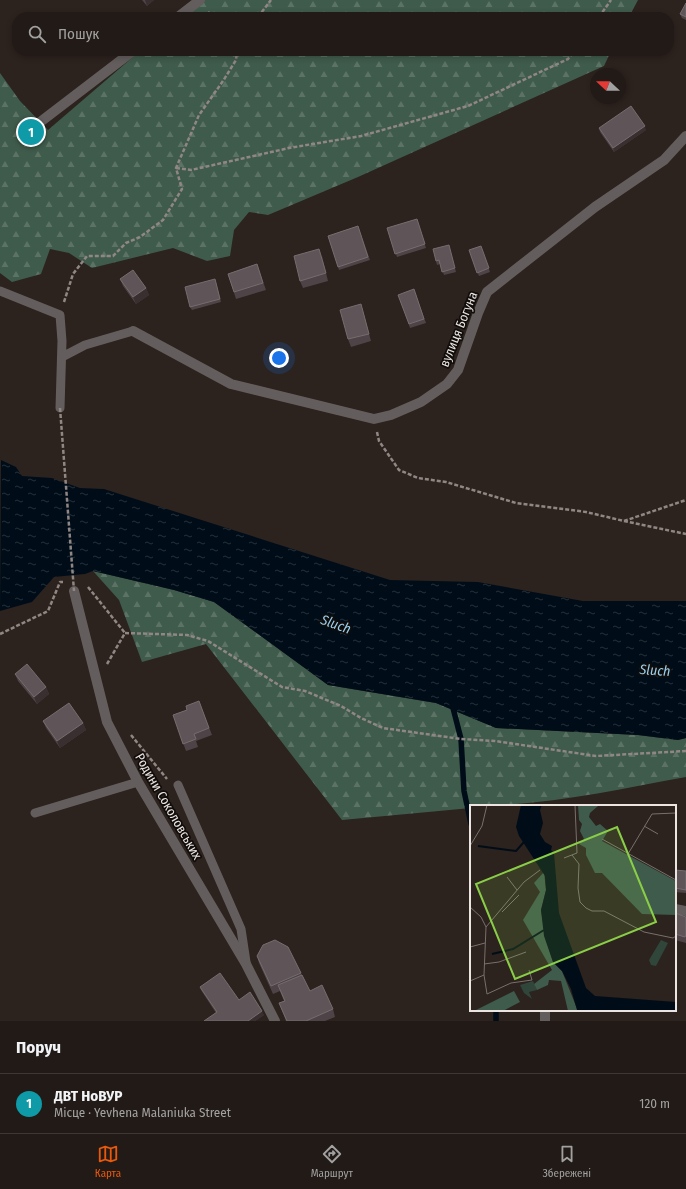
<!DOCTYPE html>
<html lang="uk">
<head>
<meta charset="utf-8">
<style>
  body { margin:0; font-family:"Fira Sans Condensed",sans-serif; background:#29231f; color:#f1f3f6 }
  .compass { position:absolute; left:590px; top:68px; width:36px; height:36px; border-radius:50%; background:#211a16; box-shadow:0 2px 6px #0003; rotate:292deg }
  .you { position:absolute; left:279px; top:358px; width:14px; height:14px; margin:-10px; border:3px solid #fff; border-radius:50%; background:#1a73e8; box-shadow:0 0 0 6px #1a73e833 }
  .badge { display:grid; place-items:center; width:26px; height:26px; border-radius:50%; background:#ea580c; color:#fff; font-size:13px; font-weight:700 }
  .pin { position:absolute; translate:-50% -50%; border:2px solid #fff; box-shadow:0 1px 4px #0006 }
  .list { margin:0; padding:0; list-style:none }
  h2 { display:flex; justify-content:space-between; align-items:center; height:52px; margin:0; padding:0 16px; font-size:17px }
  h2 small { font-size:13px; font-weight:400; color:#a2a1a1 }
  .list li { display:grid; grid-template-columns:26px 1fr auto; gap:12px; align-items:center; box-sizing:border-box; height:60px; padding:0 16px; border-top:1px solid #3e3835 }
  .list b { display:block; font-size:15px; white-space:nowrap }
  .list p { margin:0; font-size:13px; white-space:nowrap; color:#a2a1a1 }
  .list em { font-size:13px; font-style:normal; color:#a2a1a1 }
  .icon { flex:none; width:22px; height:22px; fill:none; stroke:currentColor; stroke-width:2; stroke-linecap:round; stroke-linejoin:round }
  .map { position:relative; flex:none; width:686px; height:1021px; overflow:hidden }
  .search { position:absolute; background:#211a16; box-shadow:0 2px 6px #0003; left:12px; right:12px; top:12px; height:44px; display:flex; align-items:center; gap:10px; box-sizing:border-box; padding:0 14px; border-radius:16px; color:#a2a1a1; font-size:15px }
  .sheet { height:112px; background:#211a16 }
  nav { display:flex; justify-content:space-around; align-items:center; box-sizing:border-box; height:56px; border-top:1px solid #3e3835; background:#211a16; font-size:11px; color:#a2a1a1 }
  nav a { display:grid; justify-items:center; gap:2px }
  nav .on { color:#ea580c }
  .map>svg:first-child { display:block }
  .forest { fill:url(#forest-firs) }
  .water { fill:url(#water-ripples) }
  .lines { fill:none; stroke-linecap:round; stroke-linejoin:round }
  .stream { stroke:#000d18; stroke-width:5.5 }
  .path { stroke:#908784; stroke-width:2.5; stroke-dasharray:4 2; stroke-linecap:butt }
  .lane { stroke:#635e5d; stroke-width:9 }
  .street { stroke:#635e5d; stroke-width:10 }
  .path-bridge { stroke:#908784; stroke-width:2.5; stroke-dasharray:4 2; stroke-linecap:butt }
  .wall { fill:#4e4448 }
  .shaded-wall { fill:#392f30 }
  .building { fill:#5f5558; stroke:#756c6e }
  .labels { text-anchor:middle; stroke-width:3.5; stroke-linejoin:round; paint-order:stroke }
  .street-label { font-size:13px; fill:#ebe4e1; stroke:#110d0b }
  .water-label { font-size:14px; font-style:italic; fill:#97cfef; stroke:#110d0b }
  .inset-river { fill:none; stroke:#000d18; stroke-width:2 }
  .inset-road { fill:none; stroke:#78706c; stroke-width:1 }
  .view { fill:#8ace48; fill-opacity:0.15; stroke:#8ace48; stroke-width:2 }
  .inset-edge { fill:none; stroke:#ebe4e1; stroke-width:2 }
</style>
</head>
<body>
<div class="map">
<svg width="686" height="1021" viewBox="0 0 686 1021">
  <defs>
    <pattern id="forest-firs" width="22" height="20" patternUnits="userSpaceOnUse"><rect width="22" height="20" fill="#3f5b4b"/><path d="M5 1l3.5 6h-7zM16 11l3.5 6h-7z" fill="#5b7265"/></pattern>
    <pattern id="water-ripples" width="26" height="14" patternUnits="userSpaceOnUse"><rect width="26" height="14" fill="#000d18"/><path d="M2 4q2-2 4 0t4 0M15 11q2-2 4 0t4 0" fill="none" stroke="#253039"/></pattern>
  </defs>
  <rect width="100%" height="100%" fill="#2c221e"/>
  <path class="forest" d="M 200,0 L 638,0 L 629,17 L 180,17 Z
    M 140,51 L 611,51 L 604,66 L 358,177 L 268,215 L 249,212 L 234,230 L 230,256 L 207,261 L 173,248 L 92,268 L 69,253 L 50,249 L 41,274 L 12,282 L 0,273 L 0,73 L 20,101 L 48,130 Z
    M 93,571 L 174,590 L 214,602 L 328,685 L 436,703 L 496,728 L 638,735 L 678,740 L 686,738 L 686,777 C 615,790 544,806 471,806 L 471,808 L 342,820 L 206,644 L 142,662 L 119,600 Z"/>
  <path class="water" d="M 1,460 L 16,467 L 22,476 L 52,478 L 80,488 L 104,489 L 390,580 L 478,582 L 583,601 L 686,601 L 686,738 L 678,740 L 638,735 L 496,728 L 436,703 L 328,685 L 214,602 L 174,590 L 93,571 L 85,574 L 54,577 L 32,602 L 0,611 Z"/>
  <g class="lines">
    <path class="stream" d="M 452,704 L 461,739 L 464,791 L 471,824
      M 496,1021 L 496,1010"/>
    <path class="path" d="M 208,12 L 214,17
      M 258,17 L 271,0
      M 599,17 L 611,0
      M 176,168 L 191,170 L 289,148 L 361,136 L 468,106 L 568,59 L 574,51
      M 64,302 L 73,274 L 87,256 L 113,256 L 126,243 L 140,237 L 163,220 L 182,189 L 176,168 L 199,115 L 223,81 L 236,60 L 237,51
      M 377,432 L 379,441 L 399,470 L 418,478 L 446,482 L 516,503 L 586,512 L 624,521 L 686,500
      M 624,521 L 686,534
      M 88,587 L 125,633
      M 125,633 L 187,635 L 208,641 L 282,687 L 305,691 L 341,706 L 361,718 L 383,728 L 461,739 L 495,741 L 596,756 L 686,751
      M 0,634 L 48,611 L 60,582 L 63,582
      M 107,664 L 125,633
      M 131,735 L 167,779"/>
    <path class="lane" d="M 0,291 L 60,315 L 62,341 L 60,408
      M 62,357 L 85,345 L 133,331
      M 178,785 L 241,929 L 246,962
      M 35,813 L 138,782"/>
    <path class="street" d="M 178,17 L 200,0
      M 35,126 L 133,51
      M 133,331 L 231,384 L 374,419 L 391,415 L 421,402 L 447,384 L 458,370 L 478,313 L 487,292 L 595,207 L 664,160 L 686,136
      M 74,591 L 107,722 L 138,782 L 246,964 L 275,1021
      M 675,909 L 686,911
      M 545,1010 L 545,1021"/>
    <path class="path-bridge" d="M 60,408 L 74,591"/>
  </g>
  <path class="wall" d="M 142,0 L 154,0 L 147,6 Z
    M 686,3 L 686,20 L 682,18 L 680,14 Z
    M 599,128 L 646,130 L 614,152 L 600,132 Z
    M 417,219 L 426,248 L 397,257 L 387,228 Z
    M 358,226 L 370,260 L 339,270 L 328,236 Z
    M 449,245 L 456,272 L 444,275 L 440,264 L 437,265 L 436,261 Z
    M 481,246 L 490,272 L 479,276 L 469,250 Z
    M 322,256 L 328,281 L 303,288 L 300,281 Z
    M 257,264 L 266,290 L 236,299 L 228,274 Z
    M 120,279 L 146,288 L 149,295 L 136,304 L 123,286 Z
    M 216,282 L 221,302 L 192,310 L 190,307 Z
    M 414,289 L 426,323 L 410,328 L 398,295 Z
    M 363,311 L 371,341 L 351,347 L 348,339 Z
    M 15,674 L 46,687 L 49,694 L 37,704 L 18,681 Z
    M 199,701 L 212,735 L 196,741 L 198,747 L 186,751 L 173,715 L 187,710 Z
    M 43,721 L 83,723 L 86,730 L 60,748 L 46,728 Z
    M 675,870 L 686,871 L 686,893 L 675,892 Z
    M 675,913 L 686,917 L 686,943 L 675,940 Z
    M 288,947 L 310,991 L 333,1009 L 335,1017 L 325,1021 L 286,1021 L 279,1003 L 284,1001 L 280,991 L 273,994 L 259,963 L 257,956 Z
    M 200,987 L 239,1000 L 264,1015 L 255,1021 L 204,1021 L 216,1013 L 201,990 Z"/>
  <path class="shaded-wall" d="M 145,0 L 154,0 L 147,6 Z
    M 645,126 L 646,130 L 614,152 L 613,148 Z
    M 319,249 L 322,256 L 328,281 L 326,273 Z
    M 146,288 L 149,295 L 136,304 L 133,297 Z
    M 46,687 L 49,694 L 37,704 L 34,697 Z
    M 83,723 L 86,730 L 60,748 L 57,741 Z
    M 262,1011 L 264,1015 L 255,1021 L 248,1021 Z"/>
  <path class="building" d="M 686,3 L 686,17 L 680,14 Z
    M 631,106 L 645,126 L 613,148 L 599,128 Z
    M 417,219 L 425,244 L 395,254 L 387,228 Z
    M 358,226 L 368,257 L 338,267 L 328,236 Z
    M 449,245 L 455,268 L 442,272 L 439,260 L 436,261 L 433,249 Z
    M 481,246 L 489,268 L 477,273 L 469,250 Z
    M 319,249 L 326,273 L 300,281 L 294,256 Z
    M 257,264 L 263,283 L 234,292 L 228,274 Z
    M 133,270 L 146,288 L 133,297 L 120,279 Z
    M 215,279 L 220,299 L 190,307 L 185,287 Z
    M 414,289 L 424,319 L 409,324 L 398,295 Z
    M 361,304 L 369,334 L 348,339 L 340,310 Z
    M 27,664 L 46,687 L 34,697 L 15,674 Z
    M 199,701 L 209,728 L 194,734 L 196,739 L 183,744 L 173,715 L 187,710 L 186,706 Z
    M 69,703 L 83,723 L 57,741 L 43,721 Z
    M 675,870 L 686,871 L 686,890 L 675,888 Z
    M 675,913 L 686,917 L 686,935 L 685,937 L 675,934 Z
    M 275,940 L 288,947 L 301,973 L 271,986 L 257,956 L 263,945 Z
    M 220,973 L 239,1000 L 250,992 L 262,1011 L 248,1021 L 204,1021 L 217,1012 L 200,987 Z
    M 302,975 L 310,991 L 322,985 L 333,1009 L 306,1021 L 287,1021 L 279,1003 L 285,1001 L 278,985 Z"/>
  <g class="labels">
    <g class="street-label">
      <text transform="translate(458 329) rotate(-68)" y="5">вулиця Богуна</text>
      <text transform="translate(169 806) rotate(60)" y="5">Родини Соколовських</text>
    </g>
    <g class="water-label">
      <text transform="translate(336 624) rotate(20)" y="5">Sluch</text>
      <text transform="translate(655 670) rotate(4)" y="5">Sluch</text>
    </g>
  </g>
  <g transform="translate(470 805)">
    <rect width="206" height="206" fill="#2c221e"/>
    <path d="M 63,176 L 67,185 L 59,187 L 62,194 L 54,188 L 50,180 Z" fill="#30463a"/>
    <path d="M 108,0 L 128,1 L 120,8 L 119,12 L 126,21 L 130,19 L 138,26 L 132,36 L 206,76 L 206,110 L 172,109 L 132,68 L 125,68 L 116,50 L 116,43 L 109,39 L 114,34 L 110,26 L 112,19 L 109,15 ZM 74,67 L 76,85 L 71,105 L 75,131 L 83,157 L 92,166 L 108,206 L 98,206 L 91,176 L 79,175 L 78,180 L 67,185 L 64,179 L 82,165 L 53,115 L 70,87 L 64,78 ZM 44,186 L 50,197 L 33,206 L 4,206 Z" fill="#3f5b4b"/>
    <path d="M 191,135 L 198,138 L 186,161 L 181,160 L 179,155 Z" fill="#30463a"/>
    <path d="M 51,0 L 72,0 L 70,5 L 73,18 L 70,29 L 75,37 L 82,41 L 81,45 L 84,48 L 89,108 L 116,183 L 125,191 L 206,197 L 206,206 L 107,205 L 101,184 L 92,166 L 83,157 L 74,131 L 71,105 L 76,85 L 75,71 L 49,31 L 46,22 Z" fill="#000d18"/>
    <path class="inset-river" d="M 8,41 L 46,46 L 54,37M 22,149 L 43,144 L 74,125"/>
    <path class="inset-road" d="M 174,21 L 188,29M 132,34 L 206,75M 0,41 L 12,21 L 17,0M 158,49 L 182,9 L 206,8M 102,50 L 109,59 L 108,83 L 110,97 L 116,103 L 122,106 L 134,106 L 174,127 L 203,133 L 206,131M 94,53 L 107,48 L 105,0M 37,72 L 47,85M 0,102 L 11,112 L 16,122 L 14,170 L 17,189 L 41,178 L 62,175 L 59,165M 32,107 L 49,90M 16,122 L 54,77 L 70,65M 0,142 L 15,138M 14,159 L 29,157 L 56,147M 0,176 L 14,170"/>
    <path class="view" d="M 147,22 L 186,117 L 45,174 L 6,79 Z"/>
    <rect width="206" height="206" class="inset-edge"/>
  </g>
</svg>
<svg class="compass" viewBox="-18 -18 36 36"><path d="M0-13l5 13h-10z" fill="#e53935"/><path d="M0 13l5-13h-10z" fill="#a2a1a1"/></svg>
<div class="you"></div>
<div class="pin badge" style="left:31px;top:132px;background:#0f9aa8">1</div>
<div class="search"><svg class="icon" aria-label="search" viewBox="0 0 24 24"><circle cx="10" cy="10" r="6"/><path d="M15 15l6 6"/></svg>Пошук</div>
</div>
<section class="sheet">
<h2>Поруч<small></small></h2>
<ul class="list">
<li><span class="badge" style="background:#0f9aa8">1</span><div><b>ДВТ НоВУР</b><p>Місце · Yevhena Malaniuka Street</p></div><em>120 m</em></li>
</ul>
</section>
<nav>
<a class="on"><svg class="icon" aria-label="map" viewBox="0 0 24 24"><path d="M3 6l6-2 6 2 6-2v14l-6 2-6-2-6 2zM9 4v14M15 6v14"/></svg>Карта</a>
<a><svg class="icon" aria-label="directions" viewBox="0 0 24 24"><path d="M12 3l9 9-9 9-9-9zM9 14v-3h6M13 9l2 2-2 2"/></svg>Маршрут</a>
<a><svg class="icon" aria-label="saved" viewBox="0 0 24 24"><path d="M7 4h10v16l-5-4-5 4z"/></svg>Збережені</a>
</nav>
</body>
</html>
